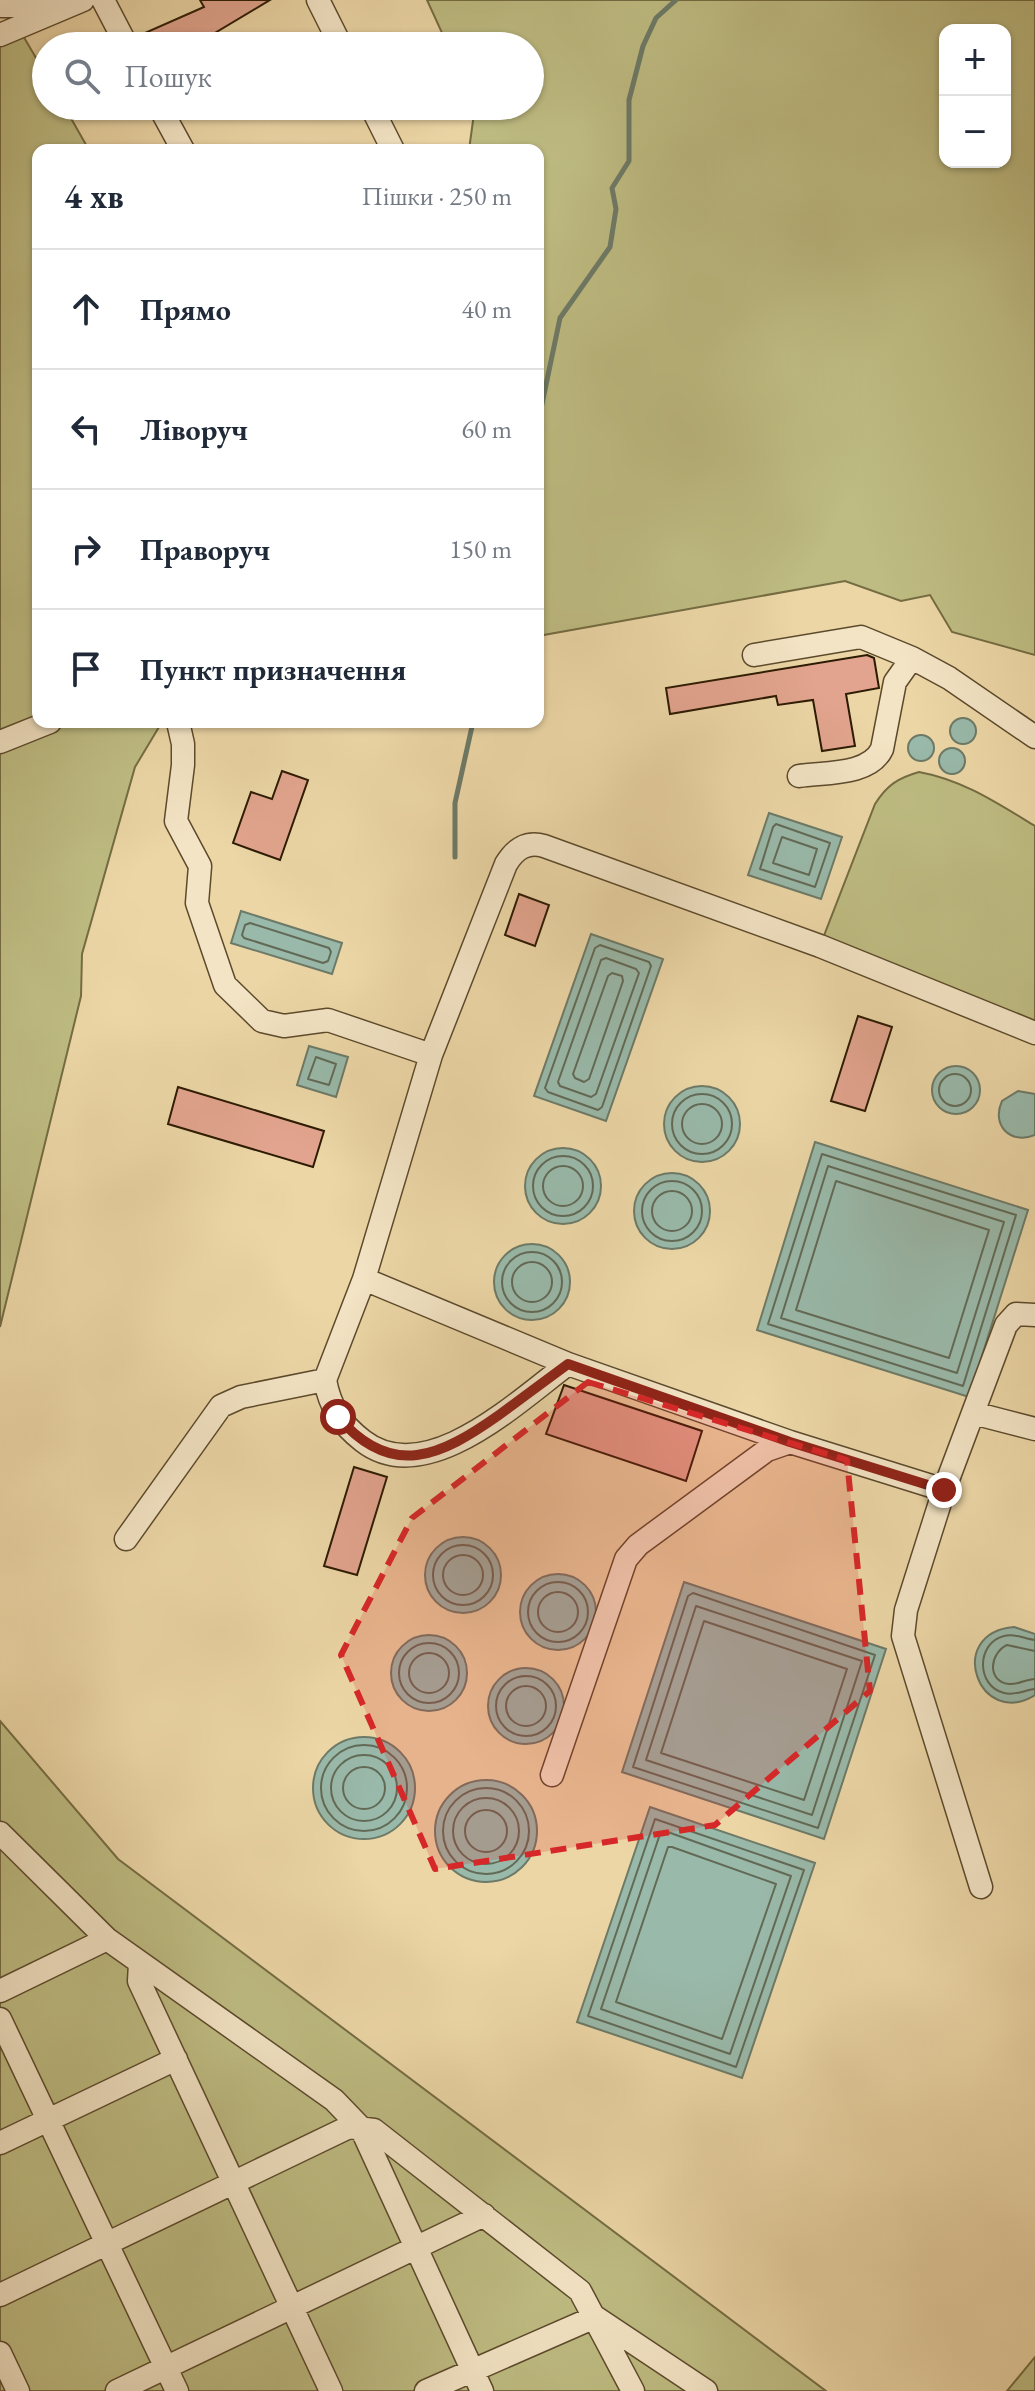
<!DOCTYPE html>
<html lang="uk">
<head>
<meta charset="utf-8">
<style>
  body { margin:0; font-family:"EB Garamond",serif; background:#f2f2f3; color:#1f2937 }
  .controls { position:absolute; right:24px; top:24px; display:grid; overflow:hidden; border-radius:16px; box-shadow:0 2px 6px #0004 }
  .controls button { width:72px; height:72px; display:grid; place-items:center; padding:0; border:0; border-bottom:2px solid #e0e1e3; background:#fff; color:#1f2937; font:40px sans-serif }
  .stop { position:absolute; width:24px; height:24px; margin:-18px; border:6px solid #8f2418; border-radius:50%; background:#fff }
  .stop.end { background:#8f2418; border-color:#fff; box-shadow:0 2px 8px #0008 }
  .list { margin:0; padding:0; list-style:none }
  h2 { display:flex; justify-content:space-between; align-items:center; height:104px; margin:0; padding:0 32px; font-size:34px }
  h2 small { font-size:26px; font-weight:400; color:#747a83 }
  .list li { display:grid; grid-template-columns:52px 1fr auto; gap:24px; align-items:center; box-sizing:border-box; height:120px; padding:0 32px; border-top:2px solid #e0e1e3 }
  .list b { display:block; font-size:30px; white-space:nowrap }
  .list em { font-size:26px; font-style:normal; color:#747a83 }
  .icon { flex:none; width:44px; height:44px; fill:none; stroke:currentColor; stroke-width:2; stroke-linecap:round; stroke-linejoin:round }
  .map { position:relative; flex:none; width:1035px; height:2391px; overflow:hidden }
  .search { position:absolute; background:#fff; box-shadow:0 2px 6px #0004; left:32px; top:32px; width:512px; height:88px; display:flex; align-items:center; gap:20px; box-sizing:border-box; padding:0 28px; border-radius:44px; color:#747a83; font-size:30px }
  .panel { position:absolute; background:#fff; box-shadow:0 2px 6px #0004; left:32px; top:144px; width:512px; height:584px; border-radius:16px }
  .map>svg:first-child { display:block }
  .green { fill:#bebc82; stroke:#756c42; stroke-width:2; fill-rule:evenodd }
  .water { fill:#99b9aa; stroke:#6d7a67; stroke-width:2 }
  .lines { fill:none; stroke-linecap:round; stroke-linejoin:round }
  .shore { stroke:#626a56; stroke-width:2 }
  .stream { stroke:#6d7a67; stroke-width:5 }
  .building { fill:#e2a48e; stroke:#2c1b03; stroke-width:2 }
  .minor-casing { stroke:#5c4a2c; stroke-width:25 }
  .minor { stroke:#f3e4c5; stroke-width:22 }
  .route { stroke:#8f2418; stroke-width:10 }
  .marked { fill:#d62828; fill-opacity:0.2; stroke:#d62828; stroke-width:6; stroke-dasharray:16 10; stroke-linejoin:round }
</style>
</head>
<body>
<div class="map">
<svg width="1035" height="2391" viewBox="0 0 1035 2391">
  <rect width="100%" height="100%" fill="#ecd6a6"/>
  <filter id="stains"><feTurbulence type="fractalNoise" baseFrequency=".0025" numOctaves="4"/><feColorMatrix values="0 0 0 0 .2 0 0 0 0 .09 0 0 0 0 .02 0 0 0 .5 -.17"/></filter>
  <radialGradient id="worn" r=".72"><stop offset=".6" stop-color="#630" stop-opacity="0"/><stop offset="1" stop-color="#630" stop-opacity=".3"/></radialGradient>
  <path class="green" d="M 427,0 L 1035,0 L 1035,655 L 952,632 L 930,595 L 901,601 L 845,581 L 538,636 L 538,150 L 469,150 L 475,106 L 530,106 L 530,46 L 448,46 ZM 945,30 L 1005,30 L 1005,162 L 945,162 Z
    M 22,34 L 46,75 L 46,106 L 64,106 L 89,150 L 38,150 L 38,722 L 162,722 L 135,767 L 82,954 L 81,996 L 0,1327 L 0,41 Z
    M 919,772 C 963,780 997,803 1035,826 L 1035,1033 L 820,946 L 875,804 C 887,785 898,778 919,772 Z
    M 0,1721 L 118,1859 L 826,2391 L 0,2391 Z
    M 1035,2357 L 1035,2391 L 1007,2391 Z"/>
  <path class="water" d="M950 731a13 13 0 1 1 26 0a13 13 0 1 1-26 0Z
    M908 748a13 13 0 1 1 26 0a13 13 0 1 1-26 0Z
    M939 761a13 13 0 1 1 26 0a13 13 0 1 1-26 0Z
    M 769,813 L 842,837 L 821,899 L 748,875 Z
    M 241,911 L 342,943 L 332,974 L 231,943 Z
    M 591,934 L 663,959 L 606,1121 L 534,1096 Z
    M 309,1046 L 348,1057 L 336,1097 L 297,1085 Z
    M932 1090a24 24 0 1 1 48 0a24 24 0 1 1-48 0Z
    M664 1124a38 38 0 1 1 76 0a38 38 0 1 1-76 0Z
    M 1018,1091 L 1035,1094 L 1035,1135 C 1010,1145 991,1125 1002,1101 Z
    M 815,1142 L 1028,1210 L 969,1397 L 757,1330 Z
    M525 1186a38 38 0 1 1 76 0a38 38 0 1 1-76 0Z
    M634 1211a38 38 0 1 1 76 0a38 38 0 1 1-76 0Z
    M494 1282a38 38 0 1 1 76 0a38 38 0 1 1-76 0Z
    M425 1575a38 38 0 1 1 76 0a38 38 0 1 1-76 0Z
    M520 1612a38 38 0 1 1 76 0a38 38 0 1 1-76 0Z
    M 684,1582 L 886,1649 L 824,1839 L 622,1772 Z
    M 1014,1627 L 1035,1634 L 1035,1695 C 979,1730 944,1633 1014,1627 Z
    M391 1673a38 38 0 1 1 76 0a38 38 0 1 1-76 0Z
    M488 1706a38 38 0 1 1 76 0a38 38 0 1 1-76 0Z
    M313 1788a51 51 0 1 1 102 0a51 51 0 1 1-102 0Z
    M435 1831a51 51 0 1 1 102 0a51 51 0 1 1-102 0Z
    M 650,1807 L 815,1863 L 742,2078 L 577,2022 Z"/>
  <g class="lines">
    <path class="shore" d="M 776,824 L 830,843 L 815,887 L 760,869 L 773,827 Z
      M 782,837 L 817,849 L 809,875 L 773,863 Z
      M 250,923 L 329,948 L 331,952 L 328,961 L 323,963 L 244,938 L 242,935 L 245,925 Z
      M 600,945 L 649,962 L 651,966 L 602,1107 L 598,1110 L 548,1092 L 545,1088 L 595,948 Z
      M 606,958 L 636,969 L 639,973 L 596,1094 L 591,1097 L 560,1086 L 558,1082 L 601,960 Z
      M 612,973 L 622,976 L 623,981 L 589,1079 L 584,1082 L 575,1078 L 573,1074 L 608,976 Z
      M 316,1057 L 336,1064 L 329,1085 L 308,1079 Z
      M939 1090a16 16 0 1 1 32 0a16 16 0 1 1-32 0Z
      M672 1124a30 30 0 1 1 60 0a30 30 0 1 1-60 0Z
      M682 1124a20 20 0 1 1 40 0a20 20 0 1 1-40 0Z
      M 822,1154 L 1016,1215 L 963,1386 L 768,1324 Z
      M533 1186a30 30 0 1 1 60 0a30 30 0 1 1-60 0Z
      M 828,1166 L 1004,1222 L 957,1373 L 781,1318 Z
      M543 1186a20 20 0 1 1 40 0a20 20 0 1 1-40 0Z
      M 836,1181 L 989,1230 L 949,1358 L 796,1310 Z
      M642 1211a30 30 0 1 1 60 0a30 30 0 1 1-60 0Z
      M652 1211a20 20 0 1 1 40 0a20 20 0 1 1-40 0Z
      M502 1282a30 30 0 1 1 60 0a30 30 0 1 1-60 0Z
      M512 1282a20 20 0 1 1 40 0a20 20 0 1 1-40 0Z
      M433 1575a30 30 0 1 1 60 0a30 30 0 1 1-60 0Z
      M443 1575a20 20 0 1 1 40 0a20 20 0 1 1-40 0Z
      M528 1612a30 30 0 1 1 60 0a30 30 0 1 1-60 0Z
      M538 1612a20 20 0 1 1 40 0a20 20 0 1 1-40 0Z
      M 693,1593 L 875,1655 L 818,1828 L 633,1767 L 688,1596 Z
      M 696,1606 L 862,1661 L 812,1815 L 646,1760 Z
      M 704,1621 L 847,1669 L 804,1800 L 661,1753 Z
      M 1035,1640 C 1024,1639 1016,1633 1004,1636 C 976,1643 976,1686 1004,1693 C 1016,1696 1024,1690 1035,1689
      M399 1673a30 30 0 1 1 60 0a30 30 0 1 1-60 0Z
      M 1035,1651 L 1007,1645 C 990,1653 986,1681 1009,1684 C 1018,1685 1026,1679 1035,1679
      M409 1673a20 20 0 1 1 40 0a20 20 0 1 1-40 0Z
      M496 1706a30 30 0 1 1 60 0a30 30 0 1 1-60 0Z
      M506 1706a20 20 0 1 1 40 0a20 20 0 1 1-40 0Z
      M321 1788a43 43 0 1 1 86 0a43 43 0 1 1-86 0Z
      M331 1788a33 33 0 1 1 66 0a33 33 0 1 1-66 0Z
      M343 1788a21 21 0 1 1 42 0a21 21 0 1 1-42 0Z
      M443 1831a43 43 0 1 1 86 0a43 43 0 1 1-86 0Z
      M453 1831a33 33 0 1 1 66 0a33 33 0 1 1-66 0Z
      M465 1831a21 21 0 1 1 42 0a21 21 0 1 1-42 0Z
      M 655,1819 L 804,1870 L 736,2067 L 588,2016 Z
      M 665,1831 L 791,1876 L 730,2054 L 601,2009 L 660,1834 Z
      M 668,1847 L 672,1847 L 776,1884 L 722,2039 L 616,2002 Z"/>
    <path class="stream" d="M 538,423 L 560,318 L 610,247 L 616,209 L 612,188 L 629,161 L 629,100 L 643,46 L 656,18 L 676,0
      M 455,857 L 455,803 L 473,722"/>
  </g>
  <path class="building" d="M 200,0 L 270,0 L 193,46 L 141,46 L 138,36 L 204,7 Z
    M 867,655 L 874,658 L 879,688 L 846,694 L 855,746 L 822,751 L 813,700 L 778,705 L 776,696 L 670,714 L 666,688 Z
    M 282,771 L 308,780 L 280,860 L 233,843 L 251,792 L 272,799 Z
    M 519,894 L 549,905 L 535,946 L 505,935 Z
    M 858,1016 L 892,1027 L 865,1111 L 831,1101 Z
    M 178,1087 L 324,1131 L 313,1167 L 168,1124 Z
    M 564,1385 L 702,1431 L 686,1481 L 546,1434 Z
    M 354,1467 L 387,1477 L 357,1575 L 324,1566 Z"/>
  <g class="lines">
    <g class="minor-casing">
      <path id="minor" d="M 103,0 L 127,46
        M 318,0 L 341,46
        M 0,6 L 55,6
        M 0,35 L 83,0
        M 159,106 L 183,150
        M 371,106 L 393,150
        M 754,655 L 861,637 L 912,658
        M 178,722 L 183,744 L 183,765 L 176,821 L 200,866 L 197,903 L 225,985 L 262,1021 L 284,1026 L 328,1020 L 431,1055
        M 0,742 L 50,722
        M 799,776 C 824,772 869,776 882,749 L 895,682 L 912,658 L 949,678 L 1035,737
        M 364,1279 L 568,1364 L 790,1442 L 944,1490 L 1006,1325 L 1016,1314 L 1035,1315
        M 325,1380 C 330,1407 341,1424 363,1441 C 426,1490 518,1401 568,1364
        M 973,1413 L 1035,1429
        M 944,1490 L 906,1610 L 903,1636 L 981,1887
        M 126,1539 L 221,1406 L 241,1397 L 325,1380 L 364,1279 L 431,1055 L 506,864 C 515,849 527,841 544,846 L 820,946 L 1035,1033
        M 552,1775 L 626,1559 L 638,1545 L 767,1450 L 790,1442
        M 0,1833 L 107,1939 L 334,2100 L 361,2128 L 482,2391
        M 140,1963 L 139,1981 L 331,2391
        M 0,1991 L 107,1939
        M 0,2019 L 177,2391
        M 0,2143 L 176,2059
        M 0,2295 L 349,2127 L 374,2130 L 580,2291 L 633,2391
        M 0,2353 L 18,2391
        M 117,2391 L 484,2215
        M 426,2391 L 595,2317 L 706,2391"/>
    </g>
    <use href="#minor" class="minor"/>
  </g>
  <g class="lines">
    <path class="route" d="M 338,1417 C 392,1480 441,1456 499,1415 C 522,1398 545,1381 568,1364 L 790,1442 L 944,1490"/>
  </g>
  <path class="marked" d="M 588,1382 L 847,1460 L 870,1691 L 715,1825 L 435,1869 L 341,1655 L 412,1518 Z"/>
  <rect width="100%" height="100%" filter="url(#stains)"/>
  <rect width="100%" height="100%" fill="url(#worn)"/>
</svg>
<div class="controls">
<button>+</button>
<button>−</button>
</div>
<div class="stop" style="left:338px;top:1417px"></div>
<div class="stop end" style="left:944px;top:1490px"></div>
<div class="search"><svg class="icon" aria-label="search" viewBox="0 0 24 24"><circle cx="10" cy="10" r="6"/><path d="M15 15l6 6"/></svg>Пошук</div>
<section class="panel">
<h2>4 хв<small>Пішки · 250 m</small></h2>
<ul class="list">
<li><svg class="icon" aria-label="ahead" viewBox="0 0 24 24"><path d="M12 20V5M6 11l6-6 6 6"/></svg><div><b>Прямо</b></div><em>40 m</em></li>
<li><svg class="icon" aria-label="left" viewBox="0 0 24 24"><path d="M17 20v-9H6M10 6l-5 5 5 5"/></svg><div><b>Ліворуч</b></div><em>60 m</em></li>
<li><svg class="icon" aria-label="right" viewBox="0 0 24 24"><path d="M7 20v-9h11M14 6l5 5-5 5"/></svg><div><b>Праворуч</b></div><em>150 m</em></li>
<li><svg class="icon" aria-label="arrive" viewBox="0 0 24 24"><path d="M6 21V4h12l-3 4 3 4H6"/></svg><div><b>Пункт призначення</b></div></li>
</ul>
</section>
</div>
</body>
</html>
